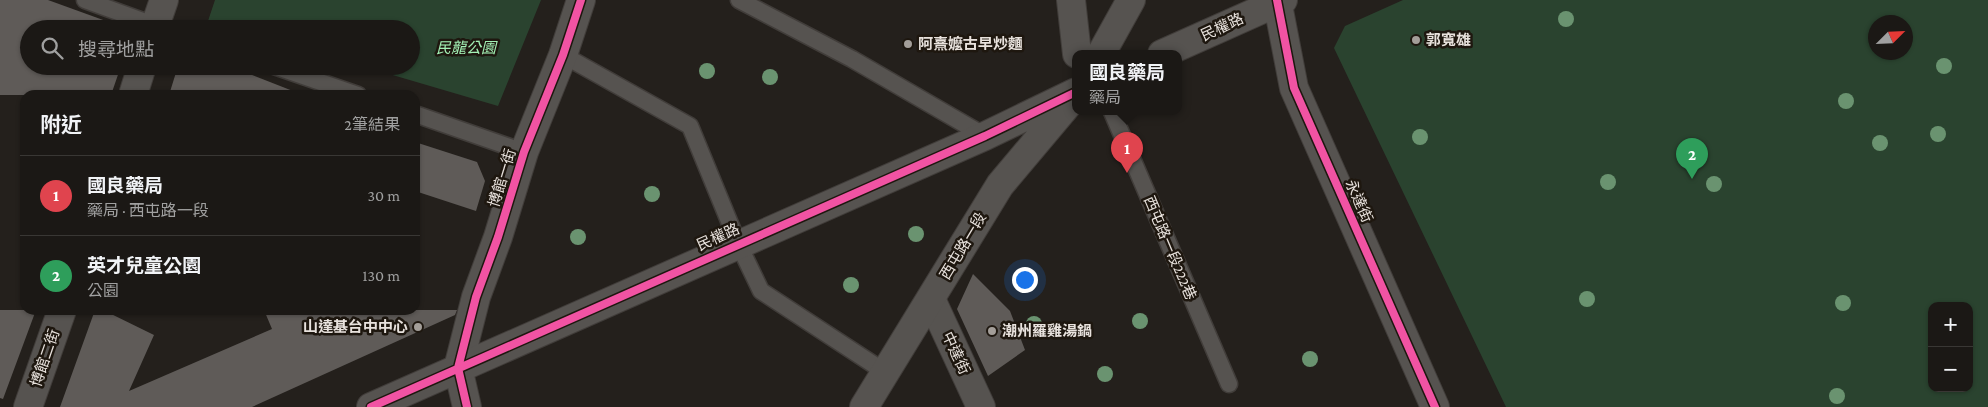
<!DOCTYPE html>
<html lang="zh-TW">
<head>
<meta charset="utf-8">
<style>
  body { margin:0; font-family:"Crimson Pro","Noto Sans TC",serif; background:#282522; color:#f1f3f6 }
  .controls { position:absolute; right:15px; bottom:15px; display:grid; overflow:hidden; border-radius:10px; box-shadow:0 1px 4px #0004 }
  .controls button { width:45px; height:45px; display:grid; place-items:center; padding:0; border:0; border-bottom:1px solid #393734; background:#1b1815; color:#f1f3f6; font:25px sans-serif }
  .compass { position:absolute; left:1868px; top:15px; width:45px; height:45px; border-radius:50%; background:#1b1815; box-shadow:0 1px 4px #0004; rotate:66deg }
  .you { position:absolute; left:1024px; top:279px; width:18px; height:18px; margin:-12px; border:4px solid #fff; border-radius:50%; background:#1a73e8; box-shadow:0 0 0 8px #1a73e833 }
  .badge { display:grid; place-items:center; width:32px; height:32px; border-radius:50%; background:#0b8043; color:#fff; font-size:16px; font-weight:700 }
  .pin { position:absolute; translate:-50% -41px; filter:drop-shadow(0 1px 2px #0008) }
  .pin::after { content:''; position:absolute; top:26px; width:18px; height:15px; background:inherit; clip-path:polygon(0 0,100% 0,50% 100%) }
  .popup { position:absolute; left:1072px; top:50px; width:110px; height:65px; box-sizing:border-box; display:grid; place-content:center; border-radius:10px; background:#1b1815; filter:drop-shadow(0 1px 4px #0005); font-size:16px; white-space:nowrap; color:#a0a0a0 }
  .popup b { font-size:19px; color:#f1f3f6 }
  .popup::after { content:''; position:absolute; left:50%; top:100%; margin-left:-10px; border:10px solid transparent; border-top-color:#1b1815 }
  .list { margin:0; padding:0; list-style:none }
  h2 { display:flex; justify-content:space-between; align-items:center; height:65px; margin:0; padding:0 20px; font-size:21px }
  h2 small { font-size:16px; font-weight:400; color:#a0a0a0 }
  .list li { display:grid; grid-template-columns:32px 1fr auto; gap:15px; align-items:center; box-sizing:border-box; height:80px; padding:0 20px; border-top:1px solid #393734 }
  .list b { display:block; font-size:19px; white-space:nowrap }
  .list p { margin:0; font-size:16px; white-space:nowrap; color:#a0a0a0 }
  .list em { font-size:16px; font-style:normal; color:#a0a0a0 }
  .icon { flex:none; width:28px; height:28px; fill:none; stroke:currentColor; stroke-width:2; stroke-linecap:round; stroke-linejoin:round }
  .map { position:relative; flex:none; width:1988px; height:407px; overflow:hidden }
  .search { position:absolute; background:#1b1815; box-shadow:0 1px 4px #0004; left:20px; top:20px; width:400px; height:55px; display:flex; align-items:center; gap:12px; box-sizing:border-box; padding:0 18px; border-radius:28px; color:#a0a0a0; font-size:19px }
  .panel { position:absolute; background:#1b1815; box-shadow:0 1px 4px #0004; left:20px; top:90px; width:400px; height:225px; border-radius:15px }
  .map>svg:first-child { display:block }
  .green { fill:#2a432f; fill-rule:evenodd }
  .building { fill:#5f5b58 }
  .lines { fill:none; stroke-linecap:round; stroke-linejoin:round }
  .lane-casing { stroke:#413d3a; stroke-width:19 }
  .street-casing { stroke:#413d3a; stroke-width:30 }
  .secondary-casing { stroke:#413d3a; stroke-width:30 }
  .lane { stroke:#565350; stroke-width:16 }
  .street { stroke:#565350; stroke-width:28 }
  .secondary { stroke:#565350; stroke-width:28 }
  .cycleway-casing { stroke:#1e170f; stroke-width:11 }
  .cycleway { stroke:#f153a3; stroke-width:8 }
  .tree { fill:#6a9370 }
  .poi-dot { fill:#a39e99; stroke:#1e170f; stroke-width:2 }
  .labels { text-anchor:middle; stroke-width:5; stroke-linejoin:round; paint-order:stroke }
  .street-label { font-size:15px; fill:#e8e2dd; stroke:#1e170f }
  .poi-label { font-size:15px; font-weight:bold; fill:#e8e2dd; stroke:#1e170f; text-anchor:start }
  .park-label { font-size:15px; font-style:italic; fill:#a3f1b5; stroke:#1e170f }
</style>
</head>
<body>
<div class="map">
<svg width="1988" height="407" viewBox="0 0 1988 407">
  <rect width="100%" height="100%" fill="#24201c"/>
  <path class="green" d="M 215,0 L 541,0 L 498,106 L 362,66 L 411,66 L 411,29 L 236,29 L 208,21 Z
    M 1403,0 L 1988,0 L 1988,407 L 1506,407 L 1334,48 L 1345,26 ZM 1876,22 L 1906,22 L 1906,52 L 1876,52 ZM 1932,306 L 1969,306 L 1969,388 L 1932,388 Z"/>
  <path class="building" d="M 0,0 L 48,0 L 128,29 L 29,29 L 29,66 L 121,66 L 111,95 L 0,95 Z
    M 178,66 L 229,66 L 298,93 L 298,95 L 169,95 Z
    M 415,142 L 477,162 L 485,181 L 476,211 L 415,191 Z
    M 973,274 L 1010,311 L 1025,350 L 988,376 L 957,309 Z
    M 0,310 L 36,310 L 3,399 L 0,398 Z
    M 95,310 L 103,310 L 154,335 L 129,391 L 272,329 L 264,310 L 457,310 L 455,315 L 252,407 L 60,407 Z"/>
  <g class="lines">
    <g class="lane-casing">
      <path id="lane" d="M 85,0 L 162,28
        M 739,0 L 852,59 L 985,136
        M 563,55 L 690,126 L 738,243 L 761,291 L 885,372
        M 274,66 L 358,95
        M 1112,112 L 1229,384
        M 415,114 L 524,152"/>
    </g>
    <g class="street-casing">
      <path id="street" d="M 1071,0 L 1077,54
        M 1277,0 L 1294,88 L 1435,407
        M 154,29 L 164,0
        M 133,95 L 142,66
        M 931,299 L 981,407
        M 28,407 L 62,310
        M 467,407 L 458,368 L 476,297 L 498,237 L 524,152 L 563,55 L 581,0"/>
    </g>
    <g class="secondary-casing">
      <path id="secondary" d="M 1101,54 L 1131,0
        M 1162,54 L 1283,0
        M 371,407 L 985,136 L 1076,92
        M 864,407 L 1000,185 L 1074,97"/>
    </g>
    <use href="#lane" class="lane"/>
    <use href="#street" class="street"/>
    <use href="#secondary" class="secondary"/>
    <g class="cycleway-casing">
      <path id="cycleway" d="M 1277,0 L 1294,88 L 1435,407
        M 371,407 L 985,136 L 1076,92
        M 467,407 L 458,368 L 476,297 L 498,237 L 524,152 L 563,55 L 581,0"/>
    </g>
    <use href="#cycleway" class="cycleway"/>
  </g>
  <g class="tree">
    <circle cx="1566" cy="19" r="8"/>
    <circle cx="1944" cy="66" r="8"/>
    <circle cx="707" cy="71" r="8"/>
    <circle cx="770" cy="77" r="8"/>
    <circle cx="1846" cy="101" r="8"/>
    <circle cx="1938" cy="134" r="8"/>
    <circle cx="1420" cy="137" r="8"/>
    <circle cx="1880" cy="143" r="8"/>
    <circle cx="1608" cy="182" r="8"/>
    <circle cx="1714" cy="184" r="8"/>
    <circle cx="652" cy="194" r="8"/>
    <circle cx="916" cy="234" r="8"/>
    <circle cx="578" cy="237" r="8"/>
    <circle cx="851" cy="285" r="8"/>
    <circle cx="1587" cy="299" r="8"/>
    <circle cx="1843" cy="303" r="8"/>
    <circle cx="1140" cy="321" r="8"/>
    <circle cx="1034" cy="324" r="8"/>
    <circle cx="1310" cy="359" r="8"/>
    <circle cx="1105" cy="374" r="8"/>
    <circle cx="1837" cy="396" r="8"/>
  </g>
  <g class="poi-dot">
    <circle cx="1416" cy="40" r="5"/>
    <circle cx="908" cy="44" r="5"/>
    <circle cx="418" cy="327" r="5"/>
    <circle cx="992" cy="331" r="5"/>
  </g>
  <g class="labels">
    <g class="street-label">
      <text transform="translate(1222 27) rotate(-25)" y="5">民權路</text>
      <text transform="translate(502 178) rotate(-73)" y="5">博館一街</text>
      <text transform="translate(1359 201) rotate(66)" y="5">永達街</text>
      <text transform="translate(718 237) rotate(-24)" y="5">民權路</text>
      <text transform="translate(963 246) rotate(-59)" y="5">西屯路一段</text>
      <text transform="translate(1170 248) rotate(67)" y="5">西屯路一段222巷</text>
      <text transform="translate(956 353) rotate(65)" y="5">中達街</text>
      <text transform="translate(45 358) rotate(-71)" y="5">博館二街</text>
    </g>
    <g class="poi-label">
      <text x="1426" y="45">郭寬雄</text>
      <text x="918" y="49">阿熹嬤古早炒麵</text>
      <text x="408" y="332" text-anchor="end">山達基台中中心</text>
      <text x="1002" y="336">潮州羅雞湯鍋</text>
    </g>
    <g class="park-label">
      <text x="466" y="53">民龍公園</text>
    </g>
  </g>
</svg>
<div class="controls">
<button>+</button>
<button>−</button>
</div>
<svg class="compass" viewBox="-18 -18 36 36"><path d="M0-13l5 13h-10z" fill="#e53935"/><path d="M0 13l5-13h-10z" fill="#a0a0a0"/></svg>
<div class="you"></div>
<div class="pin badge" style="left:1127px;top:173px;background:#e0444e">1</div>
<div class="popup"><b>國良藥局</b>藥局</div>
<div class="pin badge" style="left:1692px;top:179px;background:#2e9e5b">2</div>
<div class="search"><svg class="icon" aria-label="search" viewBox="0 0 24 24"><circle cx="10" cy="10" r="6"/><path d="M15 15l6 6"/></svg>搜尋地點</div>
<section class="panel">
<h2>附近<small>2筆結果</small></h2>
<ul class="list">
<li><span class="badge" style="background:#e0444e">1</span><div><b>國良藥局</b><p>藥局 · 西屯路一段</p></div><em>30 m</em></li>
<li><span class="badge" style="background:#2e9e5b">2</span><div><b>英才兒童公園</b><p>公園</p></div><em>130 m</em></li>
</ul>
</section>
</div>
</body>
</html>
